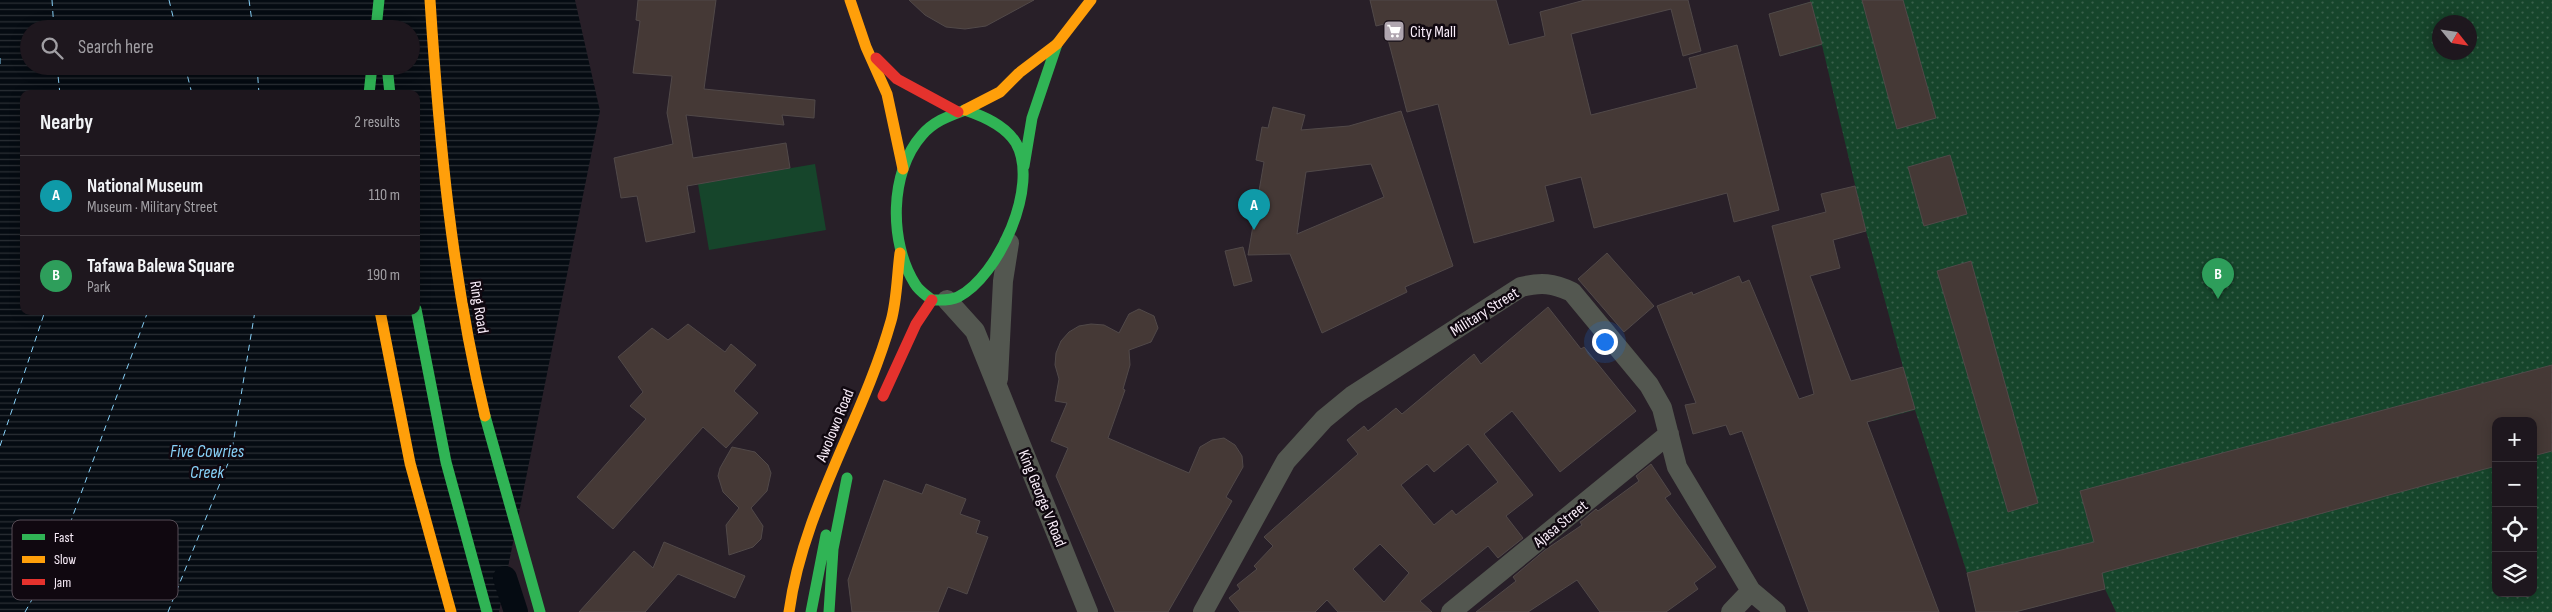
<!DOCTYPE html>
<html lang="en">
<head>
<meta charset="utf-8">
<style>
  body { margin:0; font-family:"Sofia Sans Condensed",sans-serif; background:#262027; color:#f1f3f6 }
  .controls { position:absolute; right:15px; bottom:15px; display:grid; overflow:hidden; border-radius:10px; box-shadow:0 2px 12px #0003 }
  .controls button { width:45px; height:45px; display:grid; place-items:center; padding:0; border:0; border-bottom:1px solid #3c363c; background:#1e171e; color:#f1f3f6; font:25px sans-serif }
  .compass { position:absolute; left:2432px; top:15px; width:45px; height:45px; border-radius:50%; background:#1e171e; box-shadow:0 2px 12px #0003; rotate:120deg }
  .you { position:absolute; left:1604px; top:341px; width:18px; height:18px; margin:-12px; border:4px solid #fff; border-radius:50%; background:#1a73e8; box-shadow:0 0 0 8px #1a73e833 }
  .badge { display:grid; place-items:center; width:32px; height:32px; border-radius:50%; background:#7c3aed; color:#fff; font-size:16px; font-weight:700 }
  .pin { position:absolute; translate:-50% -41px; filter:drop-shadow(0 1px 2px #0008) }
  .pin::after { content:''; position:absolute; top:26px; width:18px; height:15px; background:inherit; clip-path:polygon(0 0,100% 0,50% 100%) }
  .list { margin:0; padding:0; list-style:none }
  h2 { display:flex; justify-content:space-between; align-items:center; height:65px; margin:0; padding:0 20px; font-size:21px }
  h2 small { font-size:16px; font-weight:400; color:#a19fa4 }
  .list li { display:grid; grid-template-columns:32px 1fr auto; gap:15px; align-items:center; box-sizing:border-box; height:80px; padding:0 20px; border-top:1px solid #3c363c }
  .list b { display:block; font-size:19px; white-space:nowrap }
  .list p { margin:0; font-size:16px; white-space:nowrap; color:#a19fa4 }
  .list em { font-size:16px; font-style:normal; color:#a19fa4 }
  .icon { flex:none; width:28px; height:28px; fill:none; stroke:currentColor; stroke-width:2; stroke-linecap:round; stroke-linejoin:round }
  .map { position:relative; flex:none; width:2552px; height:612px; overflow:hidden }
  .search { position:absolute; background:#1e171e; box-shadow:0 2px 12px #0003; left:20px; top:20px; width:400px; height:55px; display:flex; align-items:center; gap:12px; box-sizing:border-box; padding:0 18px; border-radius:28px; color:#a19fa4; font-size:19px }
  .panel { position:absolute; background:#1e171e; box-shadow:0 2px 12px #0003; left:20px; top:90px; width:400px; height:225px; border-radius:10px }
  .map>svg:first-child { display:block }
  .park { fill:url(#park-dots); fill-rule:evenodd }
  .garden { fill:#16452b }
  .water { fill:url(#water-rules); fill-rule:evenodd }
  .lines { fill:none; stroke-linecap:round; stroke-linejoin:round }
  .canal { stroke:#050b12; stroke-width:24 }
  .ferry { stroke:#88d1f8; stroke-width:1; stroke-dasharray:6 5; stroke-linecap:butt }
  .building { fill:#453936; stroke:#514949; fill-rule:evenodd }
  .street { stroke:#535750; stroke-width:20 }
  .fast { stroke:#30b455; stroke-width:11 }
  .slow { stroke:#ff9f0a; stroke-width:11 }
  .jam { stroke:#e5322d; stroke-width:11 }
  .labels { text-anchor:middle; stroke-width:5; stroke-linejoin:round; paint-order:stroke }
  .poi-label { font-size:16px; fill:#faeefa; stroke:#100810; text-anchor:start }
  .street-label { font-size:16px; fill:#faeefa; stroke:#100810 }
  .water-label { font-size:18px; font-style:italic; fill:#88d1f8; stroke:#100810 }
  .key { fill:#100810; stroke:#564d56; stroke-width:1 }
  .key-label { font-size:14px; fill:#faeefa }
</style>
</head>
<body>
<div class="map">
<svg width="2552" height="612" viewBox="0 0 2552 612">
  <defs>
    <pattern id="park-dots" width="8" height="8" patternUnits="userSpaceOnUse" patternTransform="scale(1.25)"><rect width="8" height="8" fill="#16452b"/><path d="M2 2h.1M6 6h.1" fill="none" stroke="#39604b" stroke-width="1.8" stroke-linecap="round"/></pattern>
    <pattern id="water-rules" width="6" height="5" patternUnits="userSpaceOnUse" patternTransform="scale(1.25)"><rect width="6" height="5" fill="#050b12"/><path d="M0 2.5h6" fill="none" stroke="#2a2f35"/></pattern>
  </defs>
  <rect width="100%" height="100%" fill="#281f28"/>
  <path class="park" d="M 1810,0 L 2552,0 L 2552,612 L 2116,612 L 2105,589 L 2015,612 L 1976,612 L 1967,573 L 1915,410 L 1873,421 L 1862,379 L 1903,367 L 1866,231 L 1822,45 L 1780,56 L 1769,14 L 1810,2 ZM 2440,22 L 2470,22 L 2470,52 L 2440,52 ZM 2496,421 L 2533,421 L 2533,593 L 2496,593 Z"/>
  <path class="garden" d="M 815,164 L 826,230 L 709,250 L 698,184 Z"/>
  <path class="water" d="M 0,0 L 575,0 L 600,111 L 499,612 L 0,612 ZM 29,29 L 411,29 L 411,66 L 29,66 ZM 24,94 L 416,94 L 416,311 L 24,311 Z"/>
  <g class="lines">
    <path class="canal" d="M 505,578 L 516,612"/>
    <path class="ferry" d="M 52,0 L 54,29
      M 169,0 L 176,29
      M 249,0 L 253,29
      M 0,58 L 0,65
      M 57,66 L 60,94
      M 185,66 L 192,94
      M 257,66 L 259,94
      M 0,446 L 45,311
      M 25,612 L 61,548 L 148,311
      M 168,612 L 231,456 L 255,311"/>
  </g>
  <path class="building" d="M 638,0 L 716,0 L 704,89 L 815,100 L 814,118 L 782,115 L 784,125 L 686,115 L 693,158 L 786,143 L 790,168 L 687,186 L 695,232 L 646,242 L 637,196 L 621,198 L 614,158 L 673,144 L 667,113 L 672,76 L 633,73 L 640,21 L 636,20 Z
    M 909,0 L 1034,0 L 986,26 L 965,29 L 946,27 L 925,15 Z
    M 1370,0 L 1496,0 L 1509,45 L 1545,36 L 1540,12 L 1585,0 L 1688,0 L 1701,51 L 1683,56 L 1671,9 L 1571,34 L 1591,115 L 1697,88 L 1689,58 L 1737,45 L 1779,210 L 1734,222 L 1727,193 L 1594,228 L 1581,177 L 1545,186 L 1554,221 L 1474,243 L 1438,104 L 1407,112 L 1384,24 L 1376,26 Z
    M 1862,0 L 1903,0 L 1936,118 L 1897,129 Z
    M 1811,2 L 1822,44 L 1780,56 L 1769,14 Z
    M 1273,107 L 1305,115 L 1301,130 L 1349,126 L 1401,111 L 1453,266 L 1405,287 L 1407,292 L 1322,333 L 1290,254 L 1248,255 L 1264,162 L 1256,160 L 1262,127 L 1268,128 ZM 1371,164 L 1384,197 L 1297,234 L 1306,172 Z
    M 1950,155 L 1967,214 L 1924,226 L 1908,167 Z
    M 1855,186 L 1866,231 L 1833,240 L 1840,268 L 1810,276 L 1851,381 L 1903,367 L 1915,409 L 1867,422 L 1939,612 L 1809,612 L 1742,431 L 1730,435 L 1726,425 L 1693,434 L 1685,405 L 1696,403 L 1657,306 L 1692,292 L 1693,295 L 1739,276 L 1742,283 L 1749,280 L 1799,399 L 1814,394 L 1772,226 L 1826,212 L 1821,194 Z
    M 1243,247 L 1252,281 L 1234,286 L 1225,251 Z
    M 1607,253 L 1654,306 L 1624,332 L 1578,279 Z
    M 1971,261 L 2038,503 L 2008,512 L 1937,271 Z
    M 1548,307 L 1581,349 L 1584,347 L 1636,411 L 1560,472 L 1512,411 L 1484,434 L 1533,495 L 1506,516 L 1523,538 L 1498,558 L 1488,546 L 1420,601 L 1432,612 L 1338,612 L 1327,600 L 1315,612 L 1240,612 L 1229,598 L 1240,589 L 1237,585 L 1257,569 L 1254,566 L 1273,546 L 1264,537 L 1358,454 L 1347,440 L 1364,426 L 1368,431 L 1396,408 L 1402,414 L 1474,354 L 1481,364 ZM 1468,444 L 1498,482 L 1456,515 L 1452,510 L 1434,525 L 1401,485 L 1427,464 L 1434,472 ZM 1380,544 L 1409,573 L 1384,602 L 1353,569 Z
    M 1139,309 L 1154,316 L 1158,328 L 1151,342 L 1129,350 L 1130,365 L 1123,389 L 1125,390 L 1108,438 L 1189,473 L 1200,447 L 1212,440 L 1224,438 L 1235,445 L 1242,456 L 1243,467 L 1226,497 L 1232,501 L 1168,612 L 1115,612 L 1056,476 L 1068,448 L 1051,441 L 1067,403 L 1055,401 L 1059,379 L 1055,365 L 1056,353 L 1061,341 L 1069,332 L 1079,326 L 1091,324 L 1104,325 L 1119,333 L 1129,314 Z
    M 688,324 L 725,352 L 731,344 L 756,365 L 734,391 L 758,413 L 726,448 L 703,427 L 613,529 L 577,497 L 646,419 L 630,406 L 643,392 L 618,357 L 652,328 L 668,340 Z
    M 2552,365 L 2552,451 L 2533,456 L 2533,421 L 2496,421 L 2496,466 L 2102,573 L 2105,589 L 2015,612 L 1976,612 L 1967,573 L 2094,542 L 2080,491 Z
    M 732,447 L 755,452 L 768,465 L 771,473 L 767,491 L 751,508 L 763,526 L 761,539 L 753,547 L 729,555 L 726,525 L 739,508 L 723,492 L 718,476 L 720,468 Z
    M 1651,464 L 1671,494 L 1665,498 L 1716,567 L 1694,583 L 1698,589 L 1666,612 L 1600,612 L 1577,580 L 1528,612 L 1476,612 L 1516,581 L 1513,577 L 1545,550 L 1582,525 L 1580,522 L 1583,520 L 1596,509 L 1598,511 L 1639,481 L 1636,476 Z
    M 884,480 L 922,494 L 926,484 L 966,499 L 960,514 L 980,521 L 976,533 L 988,537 L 967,594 L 948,587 L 938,612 L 852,612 L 848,580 Z
    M 664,542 L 745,576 L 735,598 L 678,574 L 645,612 L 579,612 L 634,551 L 653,568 Z"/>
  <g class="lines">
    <path class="street" d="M 947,300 L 975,331 L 1088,612
      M 998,379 L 1003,281 L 1009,243
      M 1203,612 L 1286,461 L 1324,419 L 1352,396 L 1521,287 C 1541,282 1553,283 1572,292 L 1649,385 L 1662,408 L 1677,467 L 1751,591 L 1776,612
      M 1451,612 L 1669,434
      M 1731,612 L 1751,591"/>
    <path class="fast" d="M 376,29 L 379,0
      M 387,66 L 390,94
      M 369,94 L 372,66
      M 965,110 C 983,116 1005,125 1016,143 C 1040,185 999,276 958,297 C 950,301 941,300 932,300 C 926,295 919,291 915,284 C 889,243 889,172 922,135 C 934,121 949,116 965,110 Z
      M 1024,166 L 1032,118 L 1057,44
      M 416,309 L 446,462 L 487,612
      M 485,416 L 540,612
      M 811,612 L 826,535
      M 829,612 L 833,549 L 847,478"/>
    <path class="slow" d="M 430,0 C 439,140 452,279 485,416
      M 850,0 L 866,47 L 887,94 L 903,169
      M 965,110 L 1000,92 L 1019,73 L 1057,44 L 1091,0
      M 380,311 L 410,463 L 451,612
      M 789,612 C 803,509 863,420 891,321 C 897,300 897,275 900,253"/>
    <path class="jam" d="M 876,58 L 897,79 L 958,112
      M 883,396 L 916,324 L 932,300"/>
  </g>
  <defs>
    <g id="supermarket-square" transform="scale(1.125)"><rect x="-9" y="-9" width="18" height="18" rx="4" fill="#b0a6b0" stroke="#100810"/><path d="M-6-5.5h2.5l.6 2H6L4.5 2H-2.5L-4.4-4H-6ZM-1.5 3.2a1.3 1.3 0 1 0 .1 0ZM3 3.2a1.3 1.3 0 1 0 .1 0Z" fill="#fff"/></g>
  </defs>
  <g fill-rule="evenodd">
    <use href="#supermarket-square" x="1394" y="31"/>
  </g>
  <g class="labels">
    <g class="poi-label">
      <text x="1410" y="37">City Mall</text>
    </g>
    <g class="street-label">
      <text transform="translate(480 307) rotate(81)" y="6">Ring Road</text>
      <text transform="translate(1484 311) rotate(-32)" y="6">Military Street</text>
      <text transform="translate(834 425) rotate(-68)" y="6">Awolowo Road</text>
      <text transform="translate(1043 498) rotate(68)" y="6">King George V Road</text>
      <text transform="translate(1560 523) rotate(-39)" y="6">Ajasa Street</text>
    </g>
    <g class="water-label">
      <text x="207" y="457">Five Cowries<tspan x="207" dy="21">Creek</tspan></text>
    </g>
  </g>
  <rect x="12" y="520" width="166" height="80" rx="8" class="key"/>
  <rect x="22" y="534" width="23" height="6" fill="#30b455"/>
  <rect x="22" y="556" width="23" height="7" fill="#ff9f0a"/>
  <rect x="22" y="579" width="23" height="6" fill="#e5322d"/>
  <g class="key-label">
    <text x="54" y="542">Fast</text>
    <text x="54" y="564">Slow</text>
    <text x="54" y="587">Jam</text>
  </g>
</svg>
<div class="controls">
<button>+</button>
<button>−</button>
<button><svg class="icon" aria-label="locate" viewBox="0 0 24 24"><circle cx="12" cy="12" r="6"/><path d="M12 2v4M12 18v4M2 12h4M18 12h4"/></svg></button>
<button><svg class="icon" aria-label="layers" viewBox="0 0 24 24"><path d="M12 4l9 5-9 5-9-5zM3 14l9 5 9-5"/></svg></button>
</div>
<svg class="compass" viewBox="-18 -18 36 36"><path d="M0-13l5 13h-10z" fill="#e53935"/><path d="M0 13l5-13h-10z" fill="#a19fa4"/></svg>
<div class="you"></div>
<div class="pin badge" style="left:1254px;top:230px;background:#0f9aa8">A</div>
<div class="pin badge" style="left:2218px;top:299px;background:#2e9e5b">B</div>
<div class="search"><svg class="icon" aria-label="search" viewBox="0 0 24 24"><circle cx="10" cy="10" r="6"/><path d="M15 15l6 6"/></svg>Search here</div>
<section class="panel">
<h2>Nearby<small>2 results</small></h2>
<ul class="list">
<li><span class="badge" style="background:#0f9aa8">A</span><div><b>National Museum</b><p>Museum · Military Street</p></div><em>110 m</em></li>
<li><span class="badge" style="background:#2e9e5b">B</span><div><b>Tafawa Balewa Square</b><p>Park</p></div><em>190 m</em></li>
</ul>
</section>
</div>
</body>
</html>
